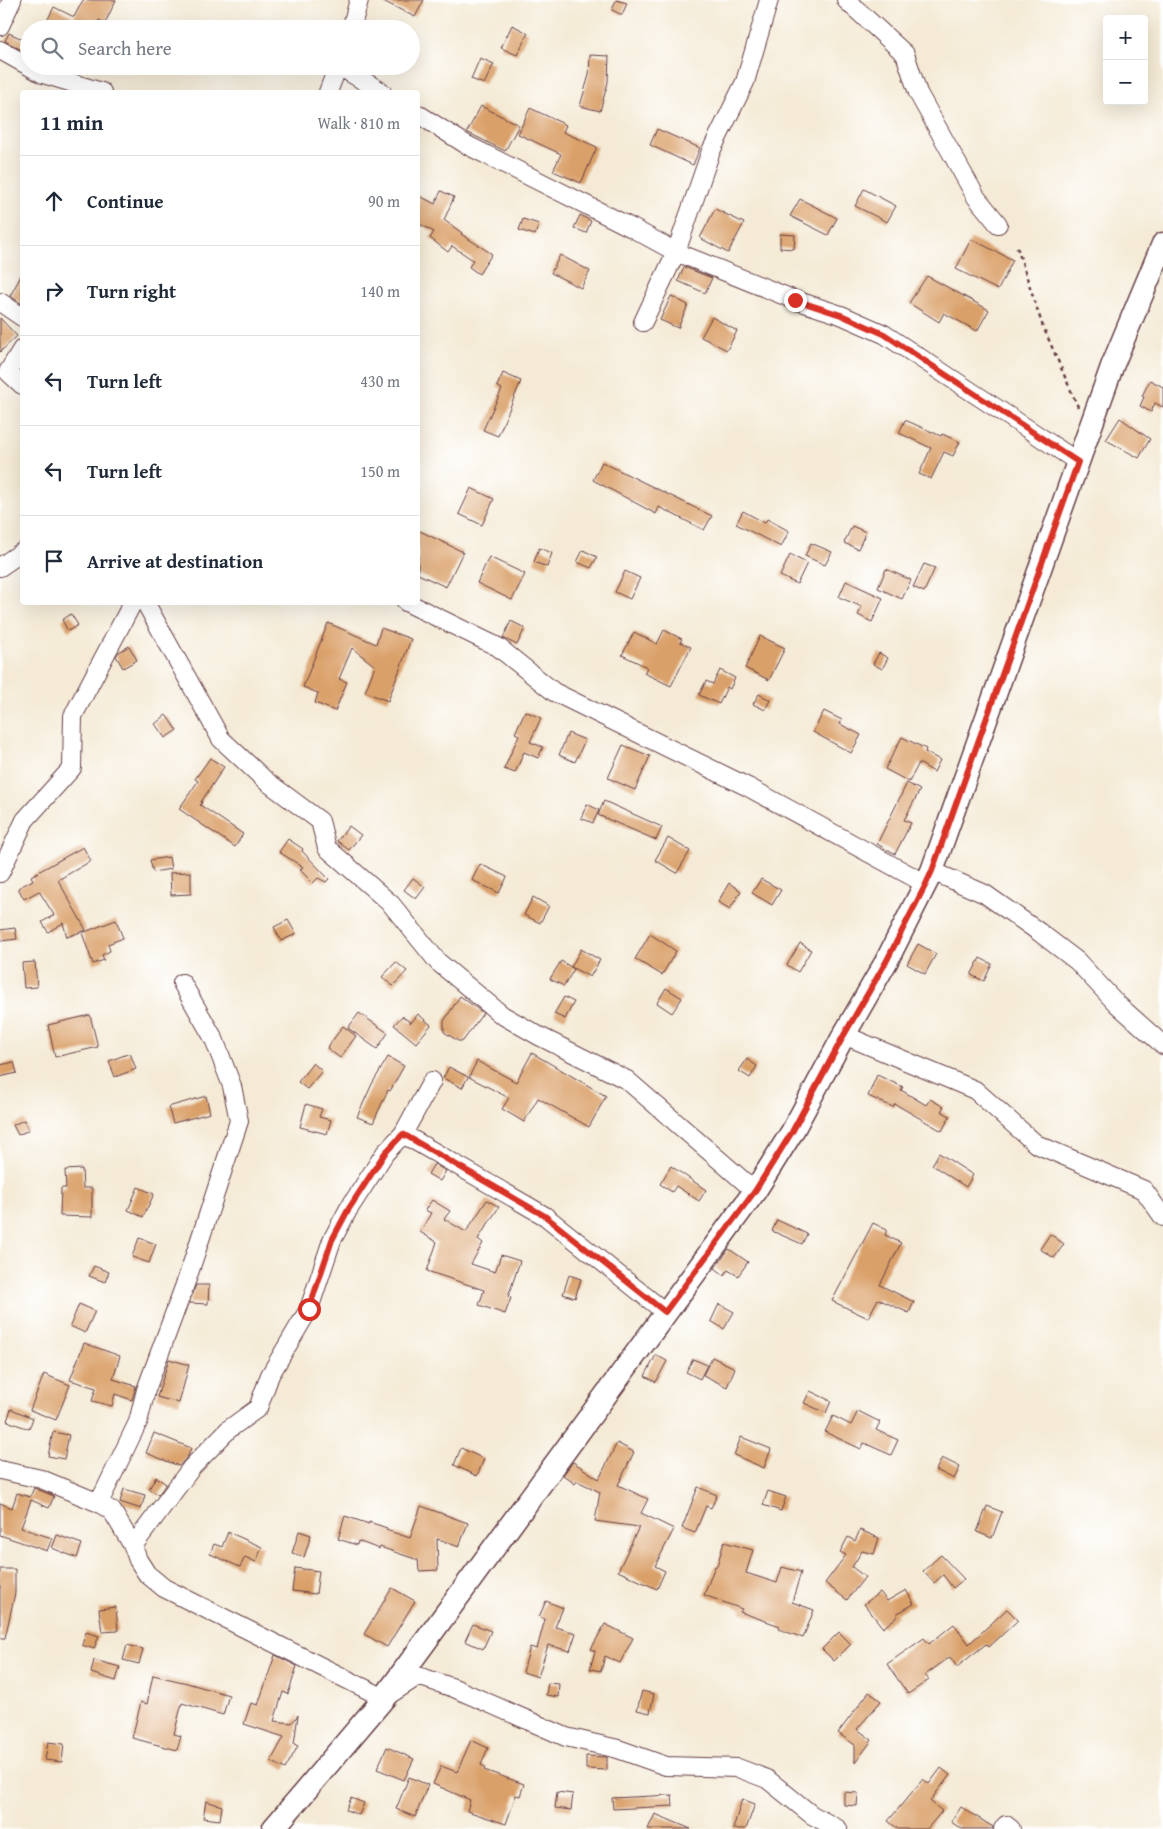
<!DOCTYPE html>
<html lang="en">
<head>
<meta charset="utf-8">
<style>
  body { margin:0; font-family:"Gentium Book Plus",serif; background:#f6f6f7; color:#1f2937 }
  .controls { position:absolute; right:15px; top:15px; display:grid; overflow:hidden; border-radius:5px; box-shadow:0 5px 20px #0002 }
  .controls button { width:45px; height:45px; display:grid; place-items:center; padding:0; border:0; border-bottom:1px solid #e0e1e3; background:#fff; color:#1f2937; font:25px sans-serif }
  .stop { position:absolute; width:15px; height:15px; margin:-11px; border:4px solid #d93025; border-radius:50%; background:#fff }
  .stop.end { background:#d93025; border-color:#fff; box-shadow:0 1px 5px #0008 }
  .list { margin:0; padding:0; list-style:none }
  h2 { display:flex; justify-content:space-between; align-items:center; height:65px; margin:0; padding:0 20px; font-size:21px }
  h2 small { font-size:16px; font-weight:400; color:#747a83 }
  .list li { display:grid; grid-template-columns:32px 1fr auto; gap:15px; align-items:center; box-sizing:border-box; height:90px; padding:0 20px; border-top:1px solid #e0e1e3 }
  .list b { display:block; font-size:19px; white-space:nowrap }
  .list em { font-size:16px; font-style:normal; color:#747a83 }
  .icon { flex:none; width:28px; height:28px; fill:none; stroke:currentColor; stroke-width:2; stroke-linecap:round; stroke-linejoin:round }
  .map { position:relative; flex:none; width:1163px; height:1829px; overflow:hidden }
  .search { position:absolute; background:#fff; box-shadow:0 5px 20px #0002; left:20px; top:20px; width:400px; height:55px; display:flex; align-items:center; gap:12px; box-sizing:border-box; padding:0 18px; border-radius:28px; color:#747a83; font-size:19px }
  .panel { position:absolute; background:#fff; box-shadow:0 5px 20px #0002; left:20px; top:90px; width:400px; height:515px; border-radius:5px }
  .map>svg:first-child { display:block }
  .building { fill:#daa069 }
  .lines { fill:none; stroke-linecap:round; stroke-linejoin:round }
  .minor-casing { stroke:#643d44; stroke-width:20 }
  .tertiary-casing { stroke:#643d44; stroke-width:25 }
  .path { stroke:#643d44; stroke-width:2.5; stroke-dasharray:4 4; stroke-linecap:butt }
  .minor { stroke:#fff; stroke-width:18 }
  .tertiary { stroke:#fff; stroke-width:22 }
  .route { stroke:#d93025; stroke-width:6 }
</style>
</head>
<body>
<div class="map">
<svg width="1163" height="1829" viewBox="0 0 1163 1829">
  <rect width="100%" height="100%" fill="#fff"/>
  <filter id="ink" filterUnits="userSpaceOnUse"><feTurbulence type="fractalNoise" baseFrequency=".02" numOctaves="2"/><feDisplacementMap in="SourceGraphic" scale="10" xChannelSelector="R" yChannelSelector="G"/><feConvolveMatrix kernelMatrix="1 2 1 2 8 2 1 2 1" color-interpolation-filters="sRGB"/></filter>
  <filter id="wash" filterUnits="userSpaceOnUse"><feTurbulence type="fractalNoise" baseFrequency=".0096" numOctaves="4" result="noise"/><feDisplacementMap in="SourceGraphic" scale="20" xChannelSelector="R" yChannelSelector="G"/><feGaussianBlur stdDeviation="1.12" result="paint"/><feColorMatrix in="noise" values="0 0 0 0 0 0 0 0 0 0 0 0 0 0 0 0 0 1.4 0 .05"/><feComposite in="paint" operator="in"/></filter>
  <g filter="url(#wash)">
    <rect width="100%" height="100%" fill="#f4ead5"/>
    <g id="blocks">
      <path class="building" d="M 83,0 L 116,0 L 105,23 L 99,20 L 95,28 L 97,29 L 43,29 L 54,7 L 74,17 Z
        M 381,0 L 424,0 L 415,17 Z
        M 616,0 L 627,3 L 622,15 L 612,10 Z
        M 512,25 L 528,33 L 517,55 L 501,48 Z
        M 9,33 L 29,42 L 29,54 L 5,41 Z
        M 590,55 L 609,56 L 608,82 L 600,111 L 580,106 L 589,75 Z
        M 480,58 L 494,64 L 484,84 L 471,79 Z
        M 481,106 L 519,125 L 505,151 L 467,132 Z
        M 530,108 L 566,125 L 563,132 L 597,147 L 581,183 L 553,171 L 561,154 L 518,134 Z
        M 657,129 L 700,148 L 693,165 L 650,145 Z
        M 864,189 L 896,206 L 887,222 L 855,206 Z
        M 441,191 L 454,197 L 444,220 L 462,233 L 461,234 L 492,254 L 479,274 L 469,267 L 473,260 L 452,246 L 448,252 L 430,238 L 434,232 L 418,223 L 418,195 L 435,204 Z
        M 800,199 L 837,218 L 828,235 L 790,216 Z
        M 715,209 L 744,223 L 728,253 L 700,238 Z
        M 580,215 L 591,221 L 586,233 L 574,228 Z
        M 523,219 L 539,224 L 535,235 L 519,230 Z
        M 780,234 L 795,235 L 794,249 L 780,248 Z
        M 971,239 L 1013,260 L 998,290 L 956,269 Z
        M 560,255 L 590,271 L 581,288 L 551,273 Z
        M 684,267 L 712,278 L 705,293 L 678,281 Z
        M 22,274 L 22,304 L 10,296 Z
        M 927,276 L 989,310 L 977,331 L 944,313 L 939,322 L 909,303 Z
        M 671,296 L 688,305 L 678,328 L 660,320 Z
        M 712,317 L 737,331 L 727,350 L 701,337 Z
        M 0,318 L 17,336 L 0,352 Z
        M 503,373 L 521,381 L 498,436 L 483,430 L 502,389 L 497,386 Z
        M 1150,380 L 1163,387 L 1163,407 L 1155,403 L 1151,412 L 1140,406 L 1144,397 L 1142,396 Z
        M 1120,418 L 1150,439 L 1139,458 L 1106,440 Z
        M 905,420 L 941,436 L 942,434 L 960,442 L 953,456 L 944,452 L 931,479 L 919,474 L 931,448 L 899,433 Z
        M 602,462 L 712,516 L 704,530 L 659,507 L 656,514 L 593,480 Z
        M 471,488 L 494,499 L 482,525 L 459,514 Z
        M 743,511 L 765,523 L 767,519 L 789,531 L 781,547 L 736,524 Z
        M 852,526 L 866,532 L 858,549 L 844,543 Z
        M 418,530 L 463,552 L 446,587 L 418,574 Z
        M 811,543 L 832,552 L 825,565 L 805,556 Z
        M 539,548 L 552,553 L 547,567 L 534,562 Z
        M 583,550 L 597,557 L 591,568 L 577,562 Z
        M 790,555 L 807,563 L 797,584 L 780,576 Z
        M 489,557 L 525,574 L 512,600 L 477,583 Z
        M 924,564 L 935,568 L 924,592 L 913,587 Z
        M 886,569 L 911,580 L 902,599 L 878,588 Z
        M 625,571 L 640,578 L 630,599 L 615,592 Z
        M 846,581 L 883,598 L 872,622 L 858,615 L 862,607 L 839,597 Z
        M 71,614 L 78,625 L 68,631 L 62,620 Z
        M 511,621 L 525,628 L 517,645 L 503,638 Z
        M 328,623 L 376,644 L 381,628 L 411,639 L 388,701 L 365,692 L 375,666 L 352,648 L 339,679 L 347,682 L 335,711 L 315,703 L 318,693 L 303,687 Z
        M 664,630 L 682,639 L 680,642 L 691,647 L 671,686 L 644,673 L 647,667 L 622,655 L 634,632 L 657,644 Z
        M 760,636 L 785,648 L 769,680 L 745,668 Z
        M 129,646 L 137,660 L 123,668 L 116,656 L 119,652 Z
        M 879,653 L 888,658 L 882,669 L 873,664 Z
        M 720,670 L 735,678 L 730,689 L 727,687 L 719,704 L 699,695 L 706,681 L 713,684 Z
        M 759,694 L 770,700 L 765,710 L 753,704 Z
        M 525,711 L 541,718 L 530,742 L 543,747 L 538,758 L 524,752 L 515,773 L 504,769 L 519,735 L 515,733 Z
        M 824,711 L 842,720 L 840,724 L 861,735 L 851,753 L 813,732 Z
        M 166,715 L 177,730 L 165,738 L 155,724 Z
        M 568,733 L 585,740 L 575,762 L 559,755 Z
        M 902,737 L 926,749 L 925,752 L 940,760 L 934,772 L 919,763 L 909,782 L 885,769 Z
        M 623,745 L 650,756 L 635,790 L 608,778 Z
        M 210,758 L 224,767 L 201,802 L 202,803 L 200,805 L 243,834 L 235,847 L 179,809 L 198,781 L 195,779 Z
        M 907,783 L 920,790 L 904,820 L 911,823 L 895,854 L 877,844 Z
        M 604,801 L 662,827 L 656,840 L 598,815 Z
        M 587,804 L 599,810 L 593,823 L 581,818 Z
        M 349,826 L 361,835 L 349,850 L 337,841 Z
        M 668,838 L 690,851 L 677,873 L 655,860 Z
        M 288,839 L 303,849 L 302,851 L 329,879 L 326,882 L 318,878 L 313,883 L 300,870 L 303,867 L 279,852 Z
        M 83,847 L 91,861 L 58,880 L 86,930 L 67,937 L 63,923 L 48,932 L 42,922 L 54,915 L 39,891 L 24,899 L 18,888 L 33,880 L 31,876 Z
        M 169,857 L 171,869 L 153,872 L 150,860 Z
        M 480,864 L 507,877 L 499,893 L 472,880 Z
        M 191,872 L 191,894 L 171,895 L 170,873 Z
        M 413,878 L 425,887 L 416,899 L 404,890 Z
        M 761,879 L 781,890 L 772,905 L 752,893 Z
        M 729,883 L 741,891 L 730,909 L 718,902 Z
        M 533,897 L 549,906 L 540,923 L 524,915 Z
        M 116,920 L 123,938 L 108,944 L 110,951 L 102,955 L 104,960 L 93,964 L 82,933 Z
        M 288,920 L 296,934 L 281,941 L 274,927 Z
        M 15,928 L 17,939 L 1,941 L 0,930 Z
        M 650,934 L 676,951 L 662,975 L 635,959 Z
        M 800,943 L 811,950 L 798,972 L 787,965 Z
        M 918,944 L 936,954 L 925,974 L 907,964 Z
        M 581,949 L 600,960 L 590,977 L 571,967 Z
        M 980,958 L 992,964 L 984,981 L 971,975 Z
        M 561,961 L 574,969 L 564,986 L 550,979 Z
        M 35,962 L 37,987 L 24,988 L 22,963 Z
        M 396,962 L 407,971 L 393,986 L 382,977 Z
        M 666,988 L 682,998 L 672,1013 L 657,1003 Z
        M 460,996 L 483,1013 L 463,1041 L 458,1041 L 444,1032 L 444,1021 Z
        M 564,997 L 574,1002 L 565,1019 L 554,1014 Z
        M 359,1013 L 388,1033 L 377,1049 L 348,1028 Z
        M 418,1014 L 431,1025 L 416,1043 L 394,1025 L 402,1016 L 411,1023 Z
        M 90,1015 L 98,1047 L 55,1057 L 48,1025 Z
        M 343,1026 L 356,1036 L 340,1058 L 327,1048 Z
        M 130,1053 L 136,1069 L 115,1077 L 109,1061 Z
        M 532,1053 L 606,1096 L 589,1127 L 538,1098 L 524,1122 L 502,1109 L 509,1098 L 469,1077 L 477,1061 L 516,1082 Z
        M 388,1057 L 404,1066 L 390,1091 L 388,1090 L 373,1123 L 357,1117 L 372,1084 Z
        M 747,1059 L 757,1066 L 750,1078 L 739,1071 Z
        M 14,1062 L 17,1073 L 0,1077 L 0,1065 Z
        M 313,1063 L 322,1071 L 307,1089 L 298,1082 Z
        M 449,1067 L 468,1077 L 462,1088 L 443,1078 Z
        M 877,1075 L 903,1087 L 901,1090 L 926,1105 L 930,1099 L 944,1107 L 941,1111 L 950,1116 L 942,1131 L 895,1104 L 893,1107 L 868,1096 Z
        M 206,1096 L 210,1113 L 173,1123 L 168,1107 Z
        M 306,1104 L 322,1109 L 319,1117 L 331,1120 L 327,1134 L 300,1127 Z
        M 24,1120 L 29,1130 L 18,1135 L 13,1125 Z
        M 939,1153 L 973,1175 L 966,1187 L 932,1165 Z
        M 434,1164 L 446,1171 L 440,1181 L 428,1174 Z
        M 671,1166 L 706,1190 L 699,1201 L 676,1186 L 672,1192 L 660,1184 Z
        M 82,1169 L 83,1188 L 92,1188 L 92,1217 L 60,1216 L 61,1188 L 66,1188 L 65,1170 Z
        M 138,1187 L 154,1194 L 143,1217 L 128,1210 Z
        M 432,1200 L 450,1211 L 444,1219 L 466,1232 L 487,1200 L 499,1207 L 478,1239 L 483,1243 L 471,1264 L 495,1272 L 501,1255 L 520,1261 L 508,1297 L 511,1298 L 505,1314 L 479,1305 L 484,1290 L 427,1271 L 437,1242 L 420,1232 L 431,1213 L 425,1210 Z
        M 777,1220 L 807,1234 L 802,1244 L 772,1231 Z
        M 873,1223 L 887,1230 L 885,1235 L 901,1243 L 880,1285 L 914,1302 L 909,1313 L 878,1299 L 868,1318 L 832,1301 Z
        M 1050,1234 L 1064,1244 L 1054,1258 L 1040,1249 Z
        M 139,1238 L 156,1244 L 149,1263 L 132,1257 Z
        M 729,1249 L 748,1262 L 738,1276 L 728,1270 L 724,1275 L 715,1268 Z
        M 94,1266 L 109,1272 L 105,1282 L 89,1276 Z
        M 569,1275 L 581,1279 L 575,1298 L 563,1294 Z
        M 196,1285 L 209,1285 L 208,1304 L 189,1303 Z
        M 79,1304 L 95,1311 L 85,1333 L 70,1326 Z
        M 719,1304 L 734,1312 L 724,1329 L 711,1321 Z
        M 84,1343 L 120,1356 L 113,1379 L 136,1386 L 132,1400 L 115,1394 L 112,1406 L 92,1401 L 96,1388 L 70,1380 Z
        M 656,1355 L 667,1361 L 656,1382 L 645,1376 Z
        M 712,1357 L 735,1368 L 727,1387 L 703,1375 Z
        M 169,1359 L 189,1365 L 179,1403 L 157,1397 Z
        M 693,1359 L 707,1365 L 700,1379 L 686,1372 Z
        M 44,1374 L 70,1385 L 56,1420 L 30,1410 Z
        M 810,1391 L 831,1401 L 826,1413 L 804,1403 Z
        M 11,1409 L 33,1418 L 29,1429 L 7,1421 Z
        M 858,1411 L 880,1422 L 876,1430 L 898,1440 L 891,1455 L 864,1443 L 861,1449 L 825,1432 L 833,1416 L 851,1425 Z
        M 53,1432 L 69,1435 L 64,1459 L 48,1456 Z
        M 154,1433 L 191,1448 L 188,1456 L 179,1466 L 146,1453 Z
        M 741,1437 L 771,1449 L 764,1468 L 734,1455 Z
        M 617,1443 L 634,1452 L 618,1485 L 648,1499 L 641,1513 L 674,1529 L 655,1566 L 665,1571 L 657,1589 L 618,1571 L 639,1527 L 595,1521 L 600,1492 L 577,1481 L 575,1484 L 563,1475 L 573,1462 L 599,1479 Z
        M 461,1448 L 484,1459 L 477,1476 L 454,1465 Z
        M 942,1458 L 960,1467 L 954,1479 L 936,1470 Z
        M 156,1477 L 166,1484 L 158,1495 L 149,1489 Z
        M 698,1487 L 717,1495 L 711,1508 L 706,1506 L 695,1533 L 682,1528 Z
        M 34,1488 L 54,1496 L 49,1508 L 31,1500 L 21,1528 L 52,1538 L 47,1551 L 0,1535 L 0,1503 L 12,1508 L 17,1493 L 30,1497 Z
        M 124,1489 L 145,1495 L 141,1509 L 120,1502 Z
        M 768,1491 L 786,1497 L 781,1511 L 763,1505 Z
        M 421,1506 L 468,1523 L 459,1547 L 437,1539 L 438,1570 L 419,1571 L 418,1560 L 380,1547 L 379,1549 L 358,1541 L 357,1545 L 338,1539 L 345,1516 L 369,1524 L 369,1522 L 387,1528 L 386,1530 L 410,1538 Z
        M 987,1506 L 1002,1512 L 992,1538 L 977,1532 Z
        M 860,1530 L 879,1538 L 874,1554 L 862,1551 L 852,1567 L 865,1577 L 847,1600 L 825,1583 L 846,1555 L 840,1552 L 848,1537 L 855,1541 Z
        M 299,1531 L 311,1535 L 304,1557 L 292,1553 Z
        M 228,1532 L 262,1547 L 256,1562 L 245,1557 L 240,1567 L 210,1554 L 214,1544 L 222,1547 Z
        M 57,1535 L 82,1544 L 77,1558 L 52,1548 Z
        M 724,1542 L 753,1550 L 746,1573 L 777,1583 L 782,1567 L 801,1572 L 792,1602 L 814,1610 L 803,1638 L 779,1629 L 780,1626 L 740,1612 L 742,1609 L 704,1595 L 715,1566 L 717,1566 Z
        M 941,1555 L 964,1579 L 953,1588 L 943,1575 L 934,1583 L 923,1571 Z
        M 295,1568 L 319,1571 L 316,1594 L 292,1591 Z
        M 0,1569 L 15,1569 L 15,1593 L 5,1638 L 0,1638 Z
        M 392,1588 L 415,1601 L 387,1647 L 364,1634 Z
        M 906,1590 L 914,1604 L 896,1614 L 898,1616 L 883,1628 L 864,1604 L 880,1592 L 887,1601 Z
        M 546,1601 L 563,1608 L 555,1627 L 576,1633 L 570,1651 L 548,1645 L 538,1677 L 523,1672 L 530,1647 L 537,1649 L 545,1619 L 539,1617 Z
        M 116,1607 L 118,1631 L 102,1632 L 99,1609 Z
        M 1007,1609 L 1018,1620 L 989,1647 L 986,1644 L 957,1667 L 950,1657 L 925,1675 L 929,1680 L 908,1694 L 887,1664 L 924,1638 L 929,1644 L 954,1624 L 969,1644 Z
        M 473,1624 L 491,1631 L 483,1649 L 465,1641 Z
        M 605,1624 L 633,1638 L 620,1663 L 605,1656 L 601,1671 L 590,1669 L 595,1651 L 591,1649 Z
        M 86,1632 L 99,1636 L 94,1649 L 82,1645 Z
        M 839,1632 L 851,1644 L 834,1661 L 822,1649 Z
        M 127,1645 L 143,1649 L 139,1664 L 123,1660 Z
        M 275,1655 L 297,1666 L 288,1694 L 283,1692 L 274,1721 L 292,1723 L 298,1715 L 294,1744 L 298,1746 L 285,1769 L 271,1761 L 284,1737 L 244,1724 L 251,1703 L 258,1705 Z
        M 94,1660 L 120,1667 L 116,1681 L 91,1673 Z
        M 153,1675 L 187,1683 L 229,1695 L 223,1715 L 182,1703 L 174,1734 L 181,1736 L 177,1750 L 132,1738 L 141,1702 L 147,1704 Z
        M 548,1683 L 559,1684 L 558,1697 L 546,1695 Z
        M 642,1691 L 654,1694 L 650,1713 L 637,1710 Z
        M 869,1692 L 881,1701 L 857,1729 L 872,1740 L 855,1763 L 855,1745 L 838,1733 Z
        M 471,1740 L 488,1748 L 481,1765 L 485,1767 L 484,1770 L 524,1784 L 520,1796 L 516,1795 L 506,1824 L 467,1811 L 470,1800 L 433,1784 L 441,1766 L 457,1772 Z
        M 48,1742 L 64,1744 L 62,1762 L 45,1760 Z
        M 387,1747 L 414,1759 L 404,1780 L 377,1769 Z
        M 586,1756 L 607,1757 L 607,1770 L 586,1769 Z
        M 941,1768 L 950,1775 L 930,1801 L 942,1811 L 927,1829 L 898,1829 L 888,1821 L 923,1779 L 929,1784 Z
        M 409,1777 L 428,1785 L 415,1817 L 396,1809 Z
        M 557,1792 L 573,1794 L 571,1810 L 555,1808 Z
        M 844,1792 L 858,1793 L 857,1806 L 844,1805 Z
        M 672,1795 L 673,1806 L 613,1809 L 612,1798 Z
        M 351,1798 L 364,1803 L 359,1815 L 346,1810 Z
        M 742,1799 L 755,1804 L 746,1829 L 733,1829 Z
        M 206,1801 L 222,1806 L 220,1820 L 203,1818 Z
        M 961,1807 L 993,1827 L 993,1829 L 962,1829 L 951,1822 Z
        M 655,1814 L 691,1829 L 648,1829 Z"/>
    </g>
  </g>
  <g filter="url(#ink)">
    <use href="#blocks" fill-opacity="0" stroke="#643d44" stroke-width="1"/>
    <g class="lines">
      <g class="minor-casing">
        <path id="minor" d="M 846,0 L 905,54 L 918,93 L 976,197 L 998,224
          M 0,26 L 12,0
          M 351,29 L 359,0
          M 0,50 L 43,74 L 102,92
          M 339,66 L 382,92
          M 328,92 L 338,66
          M 418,114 L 467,145 L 632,228 L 676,252 L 795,300 L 841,315 L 884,334 L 1078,462
          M 0,302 L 22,317
          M 643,322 L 676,252 L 711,151 L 745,82 L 769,0
          M 22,349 L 8,372 L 22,385
          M 0,567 L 22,552
          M 145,602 L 221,739 L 266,781 L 320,821 L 327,848 L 391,904 L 438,962 L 502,1015 L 539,1036 L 627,1080 L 755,1191
          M 406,602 L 498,647 L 554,692 L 748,787 L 926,884
          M 932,871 L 985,894 L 1039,932 L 1077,961 L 1117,1004 L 1163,1045
          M 0,873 L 25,820 L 72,768 L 73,716 L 133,602
          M 844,1035 L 975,1090 L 1036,1144 L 1144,1190 L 1163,1217
          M 403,1134 L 545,1216 L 665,1312
          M 0,1470 L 41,1479 L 99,1503 L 112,1511 L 133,1546 L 138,1560 L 147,1574 L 164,1588 L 384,1698 L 418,1676 L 454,1688 L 566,1737 L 618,1749 L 666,1766 L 738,1768 L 767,1779 L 812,1815 L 838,1829
          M 99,1503 L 138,1422 L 146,1390 L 187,1279 L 239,1121 L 232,1086 L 214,1039 L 182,983
          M 133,1546 L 192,1467 L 229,1429 L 258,1408 L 270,1375 L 309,1309 L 332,1240 L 348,1210 L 385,1153 L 403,1134 L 432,1081
          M 1003,1829 L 1006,1825 L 1011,1829"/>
      </g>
      <g class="tertiary-casing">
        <path id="tertiary" d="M 273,1829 L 384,1698 L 755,1191 L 792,1132 L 844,1035 L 886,962 L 932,871 L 1113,364 L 1163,244"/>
      </g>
      <path class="path" d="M 1017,247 L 1042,324 L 1078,407"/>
      <use href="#minor" class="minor"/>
      <use href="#tertiary" class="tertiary"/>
    </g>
  </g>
  <g class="lines" filter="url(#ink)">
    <path class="route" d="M 309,1309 L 332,1240 L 348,1210 L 385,1153 L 403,1134 L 545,1216 L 665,1312 L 755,1191 L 792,1132 L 844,1035 L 886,962 L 926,884 L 932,871 L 1078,462 L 884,334 L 841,315 L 795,300"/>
  </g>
</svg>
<div class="controls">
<button>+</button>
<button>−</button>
</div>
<div class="stop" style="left:309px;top:1309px"></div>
<div class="stop end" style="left:795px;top:300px"></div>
<div class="search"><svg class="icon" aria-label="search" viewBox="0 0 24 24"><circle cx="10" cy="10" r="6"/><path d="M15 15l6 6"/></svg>Search here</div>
<section class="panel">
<h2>11 min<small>Walk · 810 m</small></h2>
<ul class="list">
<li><svg class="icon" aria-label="ahead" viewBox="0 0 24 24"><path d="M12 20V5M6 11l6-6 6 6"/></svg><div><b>Continue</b></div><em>90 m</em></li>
<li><svg class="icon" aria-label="right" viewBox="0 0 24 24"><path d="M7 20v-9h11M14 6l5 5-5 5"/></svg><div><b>Turn right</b></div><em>140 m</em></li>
<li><svg class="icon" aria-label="left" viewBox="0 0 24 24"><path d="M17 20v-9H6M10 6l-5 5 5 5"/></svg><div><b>Turn left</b></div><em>430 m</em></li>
<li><svg class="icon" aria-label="left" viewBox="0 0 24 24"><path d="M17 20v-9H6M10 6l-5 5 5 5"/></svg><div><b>Turn left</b></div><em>150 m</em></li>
<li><svg class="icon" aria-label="arrive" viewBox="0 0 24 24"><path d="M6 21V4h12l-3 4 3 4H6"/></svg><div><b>Arrive at destination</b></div></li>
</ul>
</section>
</div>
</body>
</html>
